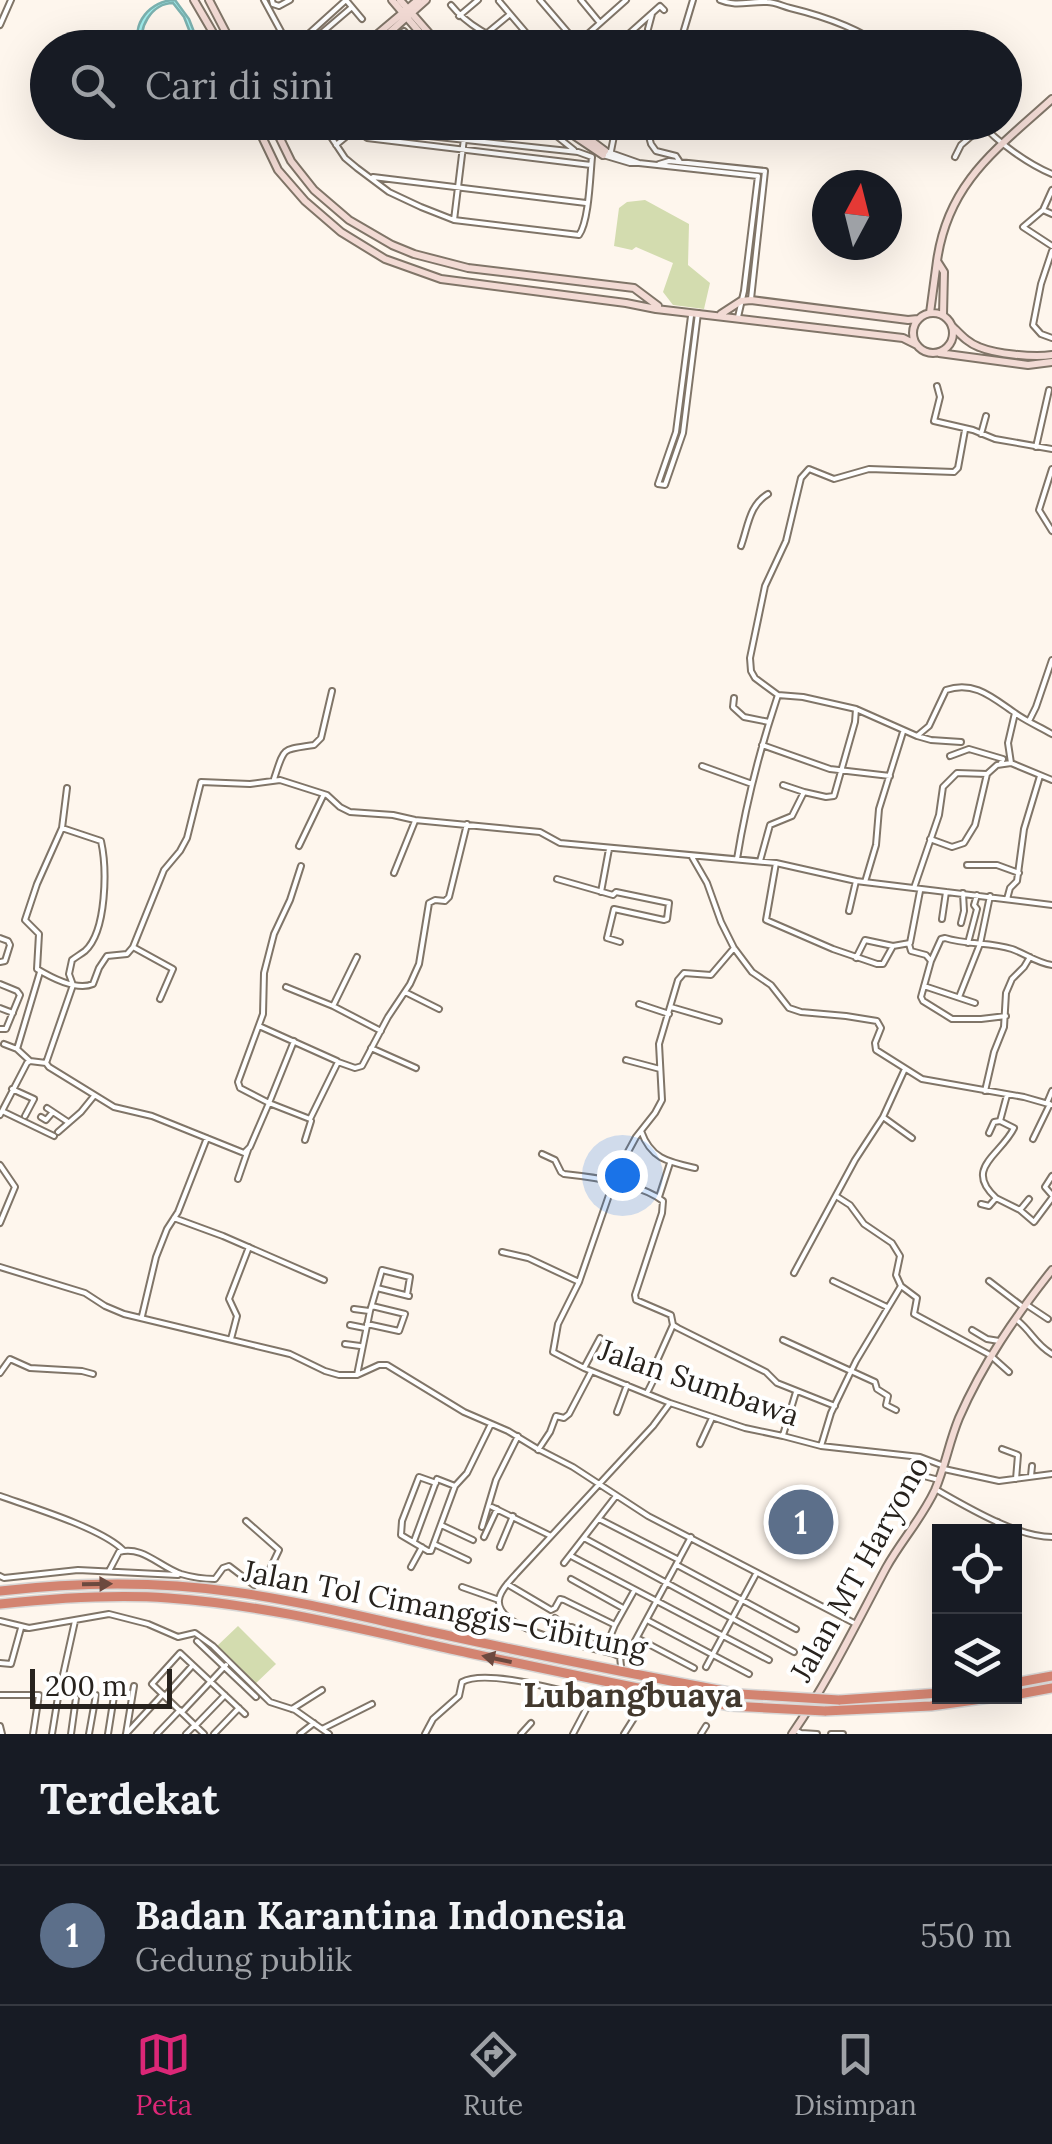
<!DOCTYPE html>
<html lang="id">
<head>
<meta charset="utf-8">
<style>
  body { margin:0; font-family:Lora,serif; background:#242831; color:#f1f3f6 }
  .controls { position:absolute; right:30px; bottom:30px; display:grid; overflow:hidden; border-radius:0px; box-shadow:0 10px 40px #0002 }
  .controls button { width:90px; height:90px; display:grid; place-items:center; padding:0; border:0; border-bottom:2px solid #363941; background:#171b24; color:#f1f3f6; font:50px sans-serif }
  .compass { position:absolute; left:812px; top:170px; width:90px; height:90px; border-radius:50%; background:#171b24; box-shadow:0 10px 40px #0002; rotate:7deg }
  .scale { position:absolute; left:30px; bottom:25px; width:142px; box-sizing:border-box; padding-left:10px; border:5px solid #27221d; border-top:0; font-size:28px; line-height:35px; white-space:nowrap; color:#27221d; -webkit-text-stroke:8px #fff; paint-order:stroke }
  .you { position:absolute; left:622px; top:1175px; width:35px; height:35px; margin:-25px; border:8px solid #fff; border-radius:50%; background:#1a73e8; box-shadow:0 0 0 15px #1a73e833 }
  .badge { display:grid; place-items:center; width:65px; height:65px; border-radius:50%; background:#db2777; color:#fff; font-size:32px; font-weight:700 }
  .pin { position:absolute; translate:-50% -50%; border:5px solid #fff; box-shadow:0 2px 10px #0006 }
  .list { margin:0; padding:0; list-style:none }
  h2 { display:flex; justify-content:space-between; align-items:center; height:130px; margin:0; padding:0 40px; font-size:42px }
  h2 small { font-size:32px; font-weight:400; color:#9ea1a6 }
  .list li { display:grid; grid-template-columns:65px 1fr auto; gap:30px; align-items:center; box-sizing:border-box; height:140px; padding:0 40px; border-top:2px solid #363941 }
  .list b { display:block; font-size:38px; white-space:nowrap }
  .list p { margin:0; font-size:32px; white-space:nowrap; color:#9ea1a6 }
  .list em { font-size:32px; font-style:normal; color:#9ea1a6 }
  .icon { flex:none; width:55px; height:55px; fill:none; stroke:currentColor; stroke-width:2; stroke-linecap:round; stroke-linejoin:round }
  .map { position:relative; flex:none; width:1052px; height:1734px; overflow:hidden }
  .search { position:absolute; background:#171b24; box-shadow:0 10px 40px #0002; left:30px; right:30px; top:30px; height:110px; display:flex; align-items:center; gap:25px; box-sizing:border-box; padding:0 35px; border-radius:55px; color:#9ea1a6; font-size:38px }
  .sheet { height:270px; background:#171b24 }
  nav { display:flex; justify-content:space-around; align-items:center; box-sizing:border-box; height:140px; border-top:2px solid #363941; background:#171b24; font-size:28px; color:#9ea1a6 }
  nav a { display:grid; justify-items:center; gap:5px }
  nav .on { color:#db2777 }
  .map>svg:first-child { display:block }
  .green { fill:#d3dcaf }
  .water { fill:#9feeee; stroke:#7bb1af; stroke-width:2.5 }
  .lines { fill:none; stroke-linecap:round; stroke-linejoin:round }
  .street-casing { stroke:#807568; stroke-width:8 }
  .secondary-casing { stroke:#807568; stroke-width:10 }
  .highway-casing { stroke:#d8d7d6; stroke-width:12 }
  .street { stroke:#fff; stroke-width:4 }
  .secondary { stroke:#f2dad4; stroke-width:6 }
  .highway { stroke:#d38471; stroke-width:9 }
  .highway-bridge-casing { stroke:#d8d7d6; stroke-width:12; stroke-linecap:butt }
  .highway-bridge { stroke:#d38471; stroke-width:9 }
  .oneway { fill:#6c493f }
  .labels { text-anchor:middle; stroke-width:8; stroke-linejoin:round; paint-order:stroke }
  .street-label { font-size:30px; fill:#27221d; stroke:#fff }
  .quarter-label { font-size:35px; font-weight:bold; fill:#43392e; stroke:#fff }
</style>
</head>
<body>
<div class="map">
<svg width="1052" height="1734" viewBox="0 0 1052 1734">
  <rect width="100%" height="100%" fill="#fef6ed"/>
  <path class="green" d="M 645,200 L 689,224 L 688,265 L 710,283 L 704,309 L 673,305 L 663,292 L 673,263 L 636,247 L 632,250 L 614,246 L 619,208 L 627,202 Z
    M 238,1626 L 276,1664 L 254,1685 L 216,1647 Z"/>
  <path class="water" d="M 175,0 L 189,19 L 198,42 L 204,47 L 195,45 L 184,17 L 173,3 C 152,3 136,29 144,47 L 140,47 C 130,24 151,0 175,0 Z"/>
  <g class="lines">
    <g class="street-casing">
      <path id="street" d="M 264,0 L 290,48
        M 272,0 L 273,4 L 279,6 L 290,0
        M 540,0 L 577,43
        M 581,0 L 600,23
        M 720,0 C 736,7 750,1 767,2 C 775,2 782,6 790,8 C 823,16 857,27 885,48
        M 499,1 L 539,48
        M 451,5 C 468,26 491,37 516,48
        M 459,16 L 478,0
        M 0,25 L 11,0
        M 648,29 L 652,14
        M 486,34 L 509,15
        M 293,48 L 346,0 L 362,19
        M 304,48 L 352,7
        M 383,48 L 404,31 L 419,48
        M 572,48 L 626,0
        M 598,48 L 601,45 L 603,48
        M 613,48 L 660,6 L 664,10
        M 660,48 L 665,41 L 672,45 L 681,40 L 693,0
        M 321,122 L 345,158 L 357,168 L 389,192 L 421,207 L 454,220 L 579,235 C 589,221 590,177 592,157 L 578,152 L 364,129 L 362,134 L 367,138 L 591,165
        M 539,122 L 574,150
        M 598,122 L 615,131
        M 645,122 L 651,144 L 656,151 L 676,156 L 680,162
        M 980,122 C 997,142 1028,164 1052,174
        M 336,145 L 364,122
        M 611,151 L 615,131 L 619,122
        M 603,155 L 630,163 L 639,163 L 605,151
        M 955,157 L 961,145 L 982,127
        M 639,163 L 758,176 L 744,291 L 738,317
        M 659,164 L 669,161 L 765,171 L 751,299
        M 373,177 L 586,203
        M 1052,190 L 1043,210 L 1023,227 L 1052,246
        M 1043,210 L 1052,214
        M 454,220 L 466,122
        M 1052,251 L 1041,284 L 1033,325 L 1041,334 L 1052,338
        M 691,316 L 676,432 L 658,484 L 665,485 L 683,433 L 698,313
        M 937,386 L 940,397 L 934,421 L 973,430 L 995,439 L 1052,449
        M 981,434 L 986,416
        M 1036,447 L 1049,390
        M 1052,469 L 1039,510 L 1052,531
        M 741,546 C 748,527 749,505 768,494
        M 778,695 L 755,678 L 751,671 L 750,658 L 765,586 L 786,541 L 801,478 L 809,469 L 834,479 L 869,469 L 954,472 L 958,468 L 965,430
        M 778,695 L 803,697 L 856,709 L 917,736 L 929,726 L 946,690 C 974,680 993,698 1015,713 C 1026,721 1040,727 1052,734
        M 734,698 L 733,707 L 744,717 L 769,722
        M 1029,721 L 1036,707 L 1052,660
        M 917,736 L 931,740 L 961,742
        M 762,745 L 830,769 L 890,776
        M 950,756 L 969,749 L 1003,759 L 1001,763
        M 1011,763 L 1052,780
        M 702,766 L 752,784
        M 274,779 C 285,746 281,750 314,745 L 321,738 L 332,691
        M 783,785 L 804,792
        M 67,788 L 62,828 L 101,841 C 107,868 107,931 85,951 C 81,954 76,957 72,960 L 69,974 L 73,985 L 46,1063 L 49,1067 L 114,1107 L 152,1116 L 244,1153 L 250,1147 L 269,1103 L 310,1119 L 338,1062 L 355,1068 L 362,1066 L 388,1017 L 410,984 L 419,964 L 429,903 L 435,900 L 445,901 L 449,897 L 467,824
        M 62,828 L 37,884 L 25,920 L 39,934 L 37,969 C 52,978 77,991 93,984 L 99,968 L 107,956 L 127,954 L 133,947 L 164,870 L 180,851 L 187,838 L 201,782 L 250,784 L 280,780 L 327,795 L 340,807 L 350,812 L 393,815 L 415,820 L 540,832 L 560,843 L 776,863 L 856,881 L 1052,905
        M 930,839 L 952,847 L 964,843 L 975,825 L 987,774
        M 299,846 L 323,796
        M 692,857 L 707,883 L 721,922 L 734,948 L 752,972 L 771,985 L 789,1008 L 801,1012 L 846,1016 L 877,1021 L 881,1028 L 875,1043 L 876,1050 L 922,1079 L 1024,1097 L 1052,1105
        M 737,859 C 746,803 760,749 778,695
        M 760,861 L 770,825 L 792,816 L 804,792 L 826,797 L 834,796 L 855,722 L 856,709
        M 776,863 L 766,920 L 833,949 L 877,964 L 883,964 L 893,946 L 910,943 L 920,891
        M 967,865 L 997,865 L 1019,873
        M 394,873 L 415,821
        M 557,879 L 613,895 L 616,892 L 669,903 L 667,919 L 664,920 L 614,909 L 607,938 L 620,942
        M 865,882 L 876,845 L 879,809 L 903,732
        M 914,888 L 939,815 L 943,787 L 957,773 L 987,774 L 997,765 L 1011,763 L 1008,743 L 1015,713
        M 601,892 L 609,849
        M 1007,899 L 1010,888 L 1017,881 L 1024,829 L 1040,776
        M 849,911 L 856,881
        M 942,919 L 946,892
        M 961,923 L 964,911 L 963,893
        M 0,938 L 8,941 L 10,945 L 5,961 L 0,962
        M 968,943 L 977,909 L 974,905 L 977,895
        M 909,944 L 911,951 L 926,955 L 931,961 L 921,997 L 923,1001 L 952,1019 L 981,1019 L 1006,1016
        M 133,947 L 173,969 L 160,999
        M 734,948 L 711,975 L 684,973 L 678,980 L 659,1044 L 662,1100 L 655,1113 L 636,1137 L 617,1172 L 579,1282 L 558,1324 L 553,1352 L 584,1368 L 670,1403 L 745,1428 L 783,1436 L 821,1446 L 920,1457 L 944,1466
        M 856,958 L 865,940 L 893,946
        M 931,961 L 941,939 L 945,938 C 967,945 990,942 1012,949 C 1026,954 1037,963 1052,965
        M 0,984 L 17,991 L 20,995 L 6,1029 L 0,1029
        M 924,986 L 975,1003
        M 286,987 L 333,1006 L 381,1031
        M 405,992 L 439,1009
        M 959,997 L 980,944 L 990,896
        M 639,1004 L 669,1014
        M 333,1006 L 357,957
        M 671,1007 L 719,1021
        M 0,1008 L 13,1013
        M 259,1026 L 337,1061
        M 294,1041 L 269,1103 L 240,1088 L 238,1082 L 263,1014 L 264,973 L 274,934 L 290,900 L 301,866
        M 4,1044 L 17,1049 L 30,1061
        M 371,1048 L 416,1068
        M 17,1049 L 40,972
        M 626,1060 L 660,1069
        M 12,1089 L 34,1099 L 25,1116
        M 985,1091 L 994,1052 L 1004,1027 L 1006,993 L 1012,979 L 1024,967 L 1030,957
        M 1047,1103 L 1052,1091
        M 47,1108 L 68,1122
        M 2,1111 L 54,1136
        M 0,1115 L 27,1063 L 30,1061 L 46,1063
        M 41,1117 L 46,1120 L 52,1113
        M 883,1117 L 912,1138
        M 641,1131 C 651,1159 668,1162 695,1168
        M 58,1132 L 81,1112 L 94,1096
        M 989,1133 L 994,1122 L 1000,1121 L 1007,1095
        M 1033,1139 L 1050,1104
        M 305,1140 L 311,1121
        M 542,1154 L 555,1160 L 561,1172 L 564,1174 C 593,1177 640,1183 663,1201 L 662,1213 L 635,1295 L 636,1300 L 671,1315 L 673,1325 L 678,1328 L 766,1372 L 777,1383 L 835,1406
        M 0,1165 L 15,1187 L 0,1223
        M 1052,1176 L 1045,1187 L 1052,1195
        M 238,1179 L 248,1150
        M 659,1197 L 670,1163
        M 996,1198 L 1020,1210 L 1034,1222 L 1052,1198
        M 981,1204 L 989,1206 L 996,1198 C 963,1168 1001,1155 1014,1128 L 1000,1121
        M 1020,1210 L 1029,1199
        M 174,1218 L 223,1236 L 324,1280
        M 502,1252 L 528,1258 L 579,1282
        M 0,1267 L 85,1293 L 105,1306 L 124,1314 L 290,1354 L 325,1371 L 339,1375 L 357,1375 L 379,1365 L 387,1365 L 464,1412 L 508,1431 L 536,1448 L 573,1467 L 648,1516 L 856,1624
        M 794,1273 L 855,1160 L 883,1117 L 904,1071
        M 833,1281 L 887,1307
        M 989,1281 L 1023,1307
        M 901,1286 L 917,1298 L 914,1314 L 990,1355 L 1009,1372
        M 377,1288 L 409,1296
        M 1027,1305 L 1048,1319
        M 354,1309 L 369,1311
        M 142,1316 L 156,1257 L 167,1229 L 178,1212 L 207,1138
        M 1017,1320 C 1032,1332 1035,1344 1052,1354
        M 367,1324 L 399,1331 L 405,1314 L 372,1306
        M 350,1325 L 365,1328
        M 972,1330 L 987,1339 L 999,1341
        M 231,1339 L 237,1316 L 229,1299 L 249,1247
        M 783,1340 L 875,1382 L 877,1389 L 888,1396 L 886,1405 L 896,1410
        M 345,1344 L 360,1346
        M 584,1368 L 600,1338
        M 0,1373 L 10,1359 L 30,1368 L 82,1371 L 93,1374
        M 357,1375 L 370,1311 L 382,1270 L 410,1277 L 407,1295
        M 647,1393 L 658,1371 L 656,1363 L 673,1325
        M 617,1412 L 627,1385
        M 783,1435 L 796,1392
        M 700,1444 L 712,1418
        M 821,1446 L 831,1413 L 856,1361 L 901,1286 L 896,1275 L 900,1256 L 892,1243 L 864,1224 L 850,1205 L 836,1196
        M 1002,1449 L 1018,1455 L 1016,1479
        M 538,1450 L 550,1432 L 556,1416 L 564,1418 L 569,1414 L 591,1372
        M 944,1469 L 999,1481 L 1052,1474
        M 907,1476 L 916,1474 L 939,1480
        M 1031,1476 L 1032,1466
        M 436,1483 L 419,1477 L 402,1521 L 401,1535 L 428,1551 L 431,1551 L 455,1486 L 467,1473 L 491,1424
        M 937,1490 C 967,1507 1017,1537 1052,1537
        M 0,1496 C 31,1507 101,1528 123,1550
        M 492,1507 L 551,1536
        M 599,1519 L 679,1560
        M 441,1525 L 473,1540
        M 482,1527 L 496,1480 L 518,1436
        M 994,1532 L 998,1522
        M 484,1537 L 497,1509
        M 584,1538 L 794,1652
        M 414,1541 L 437,1479 L 455,1486
        M 434,1544 L 468,1560
        M 500,1547 L 513,1516
        M 571,1556 L 769,1660
        M 564,1563 L 616,1496
        M 677,1565 L 796,1629
        M 411,1567 L 422,1547
        M 109,1571 L 119,1552 C 142,1545 160,1567 181,1574 C 191,1577 204,1579 215,1579 L 223,1568 L 229,1566 L 254,1585 L 269,1571 L 279,1550 L 246,1521
        M 0,1576 L 4,1578 L 78,1570 L 178,1575
        M 571,1579 L 623,1608
        M 507,1584 L 551,1610 L 555,1608 L 560,1599 L 564,1600 L 615,1625 L 634,1591
        M 462,1587 L 499,1600
        M 555,1618 L 569,1627
        M 647,1620 L 749,1674
        M 0,1621 L 29,1628 L 109,1614 L 148,1624 L 178,1637 L 195,1633 L 213,1646 L 270,1702 L 295,1710 L 329,1734
        M 637,1638 L 694,1668
        M 560,1639 L 567,1627 L 572,1627 L 627,1654
        M 197,1641 L 256,1697
        M 607,1644 L 615,1625
        M 621,1657 L 628,1654 L 691,1537
        M 0,1663 L 11,1664 L 21,1628
        M 621,1666 L 620,1657 L 614,1654 C 591,1647 495,1631 499,1600 C 500,1590 510,1581 516,1574 L 653,1426 L 670,1403
        M 706,1667 L 756,1574
        M 63,1675 L 75,1621
        M 152,1684 L 180,1653 L 245,1714
        M 153,1685 L 204,1734
        M 0,1695 L 39,1695 L 33,1734
        M 165,1696 L 192,1666
        M 610,1700 L 635,1710 L 636,1715 L 624,1734
        M 292,1709 L 322,1690
        M 182,1712 L 226,1665
        M 197,1724 L 225,1695
        M 0,1726 L 2,1734
        M 322,1729 L 372,1704
        M 795,1730 L 801,1733 L 817,1734
        M 52,1734 L 58,1697
        M 71,1734 L 76,1698
        M 89,1734 L 96,1695
        M 108,1734 L 115,1690
        M 126,1734 L 163,1694
        M 126,1734 L 134,1686
        M 157,1734 L 180,1710
        M 186,1734 L 195,1725
        M 214,1734 L 239,1708
        M 300,1734 L 314,1723
        M 425,1734 L 433,1719 L 459,1696 L 462,1682 C 488,1667 576,1695 608,1702 L 615,1692
        M 521,1734 L 531,1723
        M 573,1734 L 592,1698
        M 701,1734 L 706,1726
        M 831,1734 L 843,1734"/>
    </g>
    <g class="secondary-casing">
      <path id="secondary" d="M 194,0 L 222,48
        M 209,0 L 234,48
        M 392,0 L 433,48
        M 400,0 L 442,48
        M 361,48 L 418,0
        M 372,48 L 426,0
        M 255,122 L 278,170 L 305,201 L 341,232 L 385,259 L 441,279 L 626,303 L 656,309 L 903,338 L 917,345
        M 272,122 L 291,161 L 314,190 L 349,220 L 392,245 L 414,254 L 468,268 L 634,288 L 658,306
        M 554,122 L 603,155
        M 566,122 L 605,151
        M 937,261 C 948,182 997,149 1052,99
        M 930,313 L 937,261 L 944,272 L 943,315
        M913 333a20 20 0 1 1 40 0a20 20 0 1 1-40 0Z
        M 721,314 L 741,301 L 751,300 L 908,320 L 918,319
        M 953,327 C 961,335 968,343 979,347 C 996,354 1034,358 1052,355
        M 939,353 L 1028,365 L 1052,362
        M 792,1734 C 828,1682 856,1624 886,1568 C 901,1541 922,1518 935,1490 C 945,1467 949,1442 959,1418 C 983,1363 1015,1317 1052,1270"/>
    </g>
    <g class="highway-casing">
      <path id="highway" d="M 0,1591 C 78,1582 157,1581 234,1592 C 307,1602 379,1621 450,1636 C 547,1657 643,1676 740,1694
        M 0,1604 C 56,1598 111,1594 168,1598 C 267,1605 364,1630 460,1651 C 550,1670 639,1689 730,1706
        M 1014,1683 L 1052,1676
        M 1014,1695 L 1052,1688
        M 839,1700 L 940,1693
        M 825,1711 L 931,1706 L 1004,1696"/>
    </g>
    <use href="#street" class="street"/>
    <use href="#secondary" class="secondary"/>
    <use href="#highway" class="highway"/>
    <g class="highway-bridge-casing">
      <path id="highway-bridge" d="M 740,1694 L 839,1700
        M 730,1706 L 825,1711"/>
    </g>
    <use href="#highway-bridge" class="highway-bridge"/>
  </g>
  <defs><path id="oneway-solid" d="M-6-.8H1V-3.2L6.5 0L1 3.2V.8H-6Z" transform="scale(2.5)"/></defs>
  <g class="oneway">
    <use href="#oneway-solid" transform="translate(97 1584) rotate(-1)"/>
    <use href="#oneway-solid" transform="translate(497 1659) rotate(-168)"/>
  </g>
  <g class="labels">
    <g class="street-label">
      <text transform="translate(699 1383) rotate(19)" y="10">Jalan Sumbawa</text>
      <text transform="translate(860 1569) rotate(-61)" y="10">Jalan MT Haryono</text>
      <text transform="translate(445 1610) rotate(11)" y="10">Jalan Tol Cimanggis–Cibitung</text>
    </g>
    <g class="quarter-label">
      <text x="633" y="1707">Lubangbuaya</text>
    </g>
  </g>
</svg>
<div class="controls">
<button><svg class="icon" aria-label="locate" viewBox="0 0 24 24"><circle cx="12" cy="12" r="6"/><path d="M12 2v4M12 18v4M2 12h4M18 12h4"/></svg></button>
<button><svg class="icon" aria-label="layers" viewBox="0 0 24 24"><path d="M12 4l9 5-9 5-9-5zM3 14l9 5 9-5"/></svg></button>
</div>
<svg class="compass" viewBox="-18 -18 36 36"><path d="M0-13l5 13h-10z" fill="#e53935"/><path d="M0 13l5-13h-10z" fill="#9ea1a6"/></svg>
<div class="scale">200 m</div>
<div class="you"></div>
<div class="pin badge" style="left:801px;top:1522px;background:#5c6f8a">1</div>
<div class="search"><svg class="icon" aria-label="search" viewBox="0 0 24 24"><circle cx="10" cy="10" r="6"/><path d="M15 15l6 6"/></svg>Cari di sini</div>
</div>
<section class="sheet">
<h2>Terdekat<small></small></h2>
<ul class="list">
<li><span class="badge" style="background:#5c6f8a">1</span><div><b>Badan Karantina Indonesia</b><p>Gedung publik</p></div><em>550 m</em></li>
</ul>
</section>
<nav>
<a class="on"><svg class="icon" aria-label="map" viewBox="0 0 24 24"><path d="M3 6l6-2 6 2 6-2v14l-6 2-6-2-6 2zM9 4v14M15 6v14"/></svg>Peta</a>
<a><svg class="icon" aria-label="directions" viewBox="0 0 24 24"><path d="M12 3l9 9-9 9-9-9zM9 14v-3h6M13 9l2 2-2 2"/></svg>Rute</a>
<a><svg class="icon" aria-label="saved" viewBox="0 0 24 24"><path d="M7 4h10v16l-5-4-5 4z"/></svg>Disimpan</a>
</nav>
</body>
</html>
